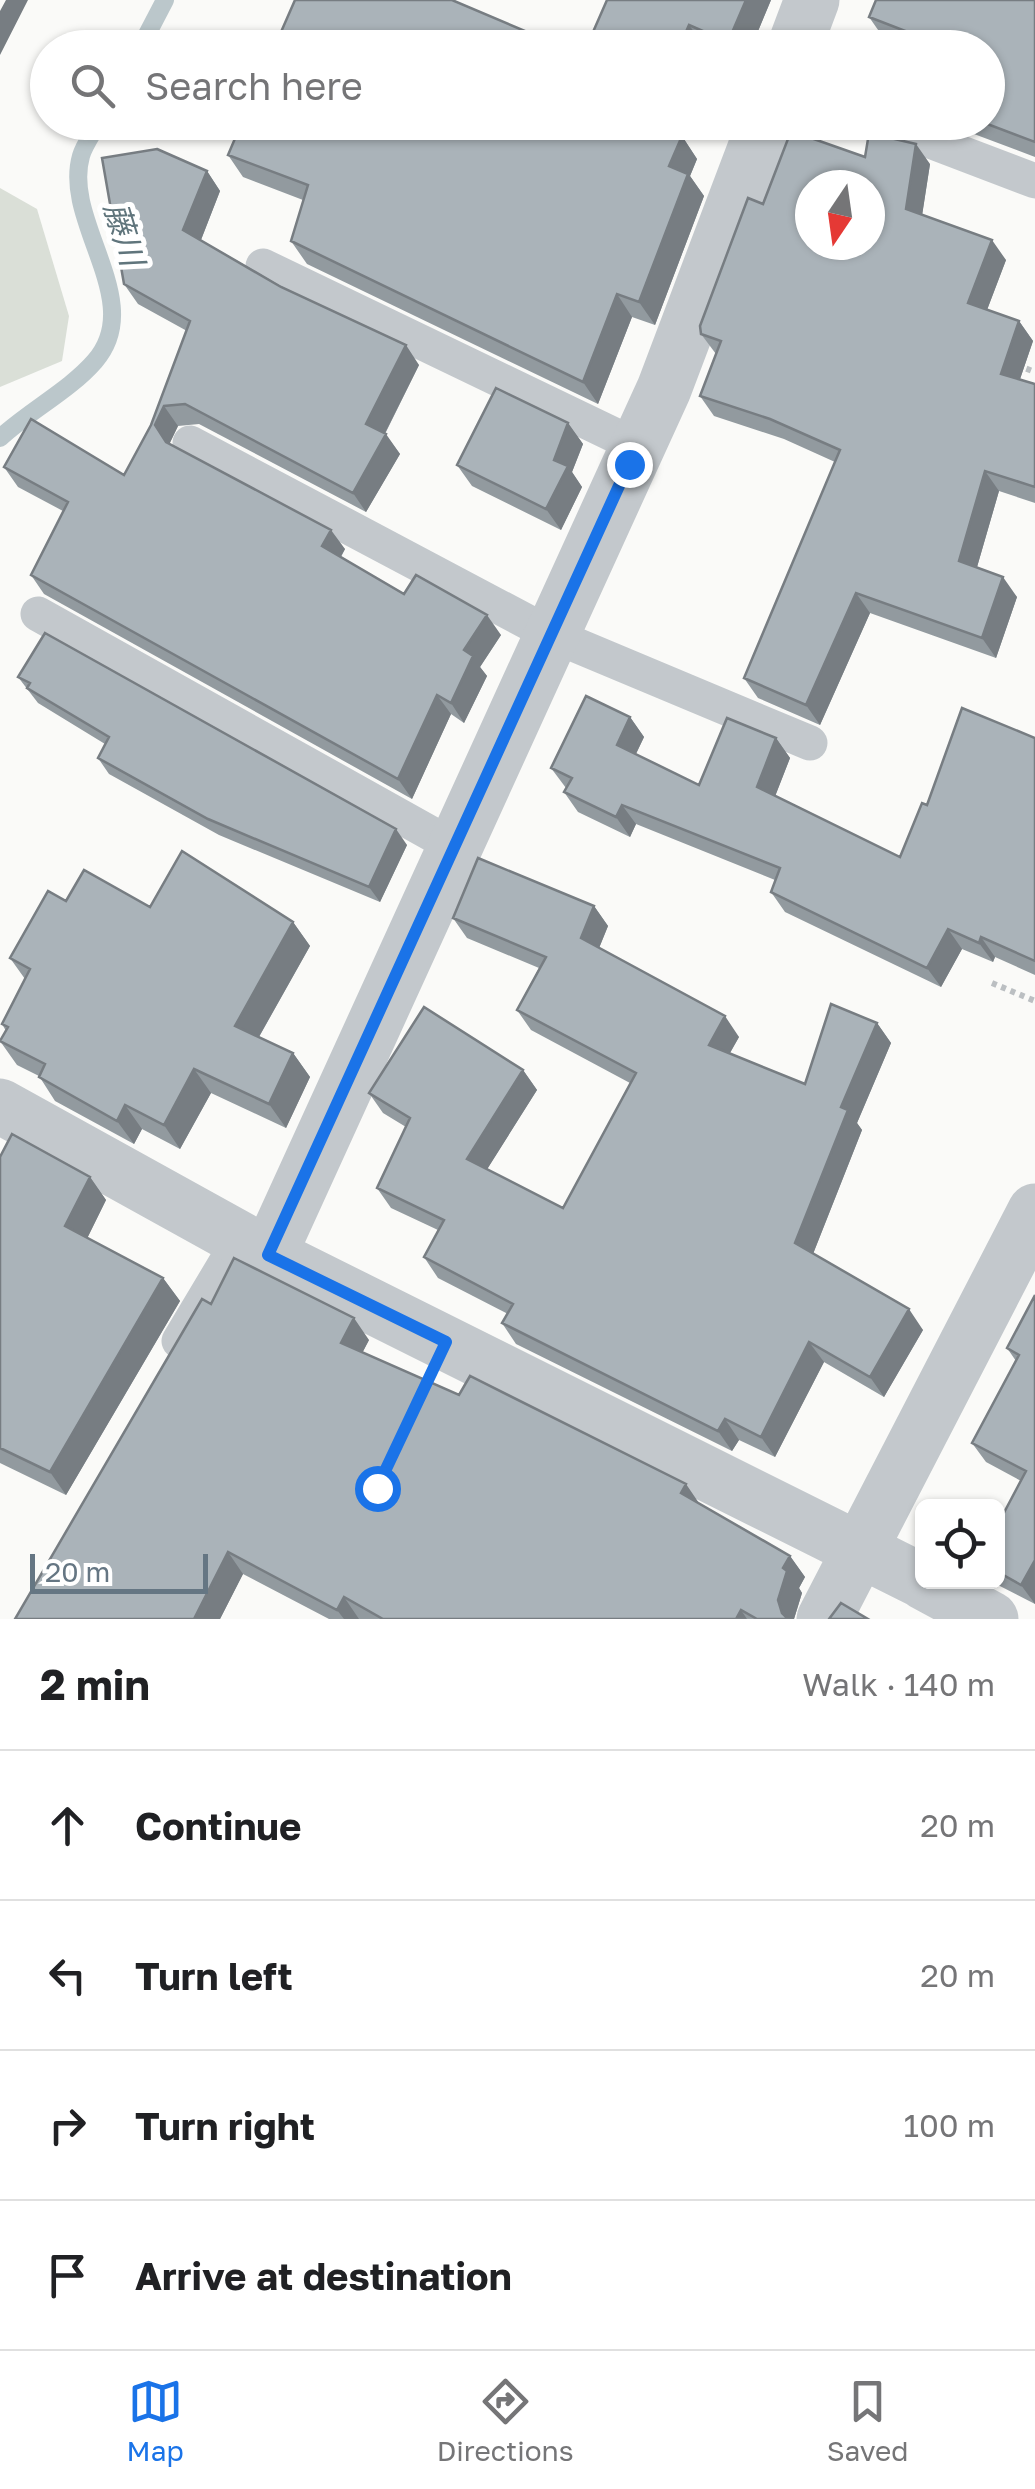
<!DOCTYPE html>
<html lang="en">
<head>
<meta charset="utf-8">
<style>
  body { margin:0; font-family:"Golos Text","Noto Sans JP",sans-serif; background:#f2f2f2; color:#202124 }
  .controls { position:absolute; right:30px; bottom:30px; display:grid; overflow:hidden; border-radius:15px; box-shadow:0 2px 8px #0004 }
  .controls button { width:90px; height:90px; display:grid; place-items:center; padding:0; border:0; border-bottom:2px solid #e0e0e0; background:#fff; color:#202124; font:50px sans-serif }
  .compass { position:absolute; left:795px; top:170px; width:90px; height:90px; border-radius:50%; background:#fff; box-shadow:0 2px 8px #0004; rotate:193deg }
  .scale { position:absolute; left:30px; bottom:25px; width:178px; box-sizing:border-box; padding-left:10px; border:5px solid #657683; border-top:0; font-size:28px; line-height:35px; white-space:nowrap; color:#657683; -webkit-text-stroke:8px #fff; paint-order:stroke }
  .stop { position:absolute; width:30px; height:30px; margin:-22px; border:8px solid #1a73e8; border-radius:50%; background:#fff }
  .stop.end { background:#1a73e8; border-color:#fff; box-shadow:0 2px 10px #0008 }
  .list { margin:0; padding:0; list-style:none }
  h2 { display:flex; justify-content:space-between; align-items:center; height:130px; margin:0; padding:0 40px; font-size:42px }
  h2 small { font-size:32px; font-weight:400; color:#757577 }
  .list li { display:grid; grid-template-columns:65px 1fr auto; gap:30px; align-items:center; box-sizing:border-box; height:150px; padding:0 40px; border-top:2px solid #e0e0e0 }
  .list b { display:block; font-size:38px; white-space:nowrap }
  .list em { font-size:32px; font-style:normal; color:#757577 }
  .icon { flex:none; width:55px; height:55px; fill:none; stroke:currentColor; stroke-width:2; stroke-linecap:round; stroke-linejoin:round }
  .map { position:relative; flex:none; width:1035px; height:1619px; overflow:hidden }
  .search { position:absolute; background:#fff; box-shadow:0 2px 8px #0004; left:30px; right:30px; top:30px; height:110px; display:flex; align-items:center; gap:25px; box-sizing:border-box; padding:0 35px; border-radius:55px; color:#757577; font-size:38px }
  .sheet { height:730px; background:#fff }
  nav { display:flex; justify-content:space-around; align-items:center; box-sizing:border-box; height:140px; border-top:2px solid #e0e0e0; background:#fff; font-size:28px; color:#757577 }
  nav a { display:grid; justify-items:center; gap:5px }
  nav .on { color:#1a73e8 }
  .map>svg:first-child { display:block }
  .green { fill:#dadfd7 }
  .lines { fill:none; stroke-linecap:round; stroke-linejoin:round }
  .stream { stroke:#bbc7cb; stroke-width:18 }
  .path { stroke:#bbbfc2; stroke-width:6; stroke-dasharray:5 5; stroke-linecap:butt }
  .service { stroke:#c3c8cc; stroke-width:35 }
  .minor { stroke:#c3c8cc; stroke-width:55 }
  .wall { fill:#929a9f }
  .shaded-wall { fill:#777d82 }
  .building { fill:#aab3b9; stroke:#777d82; stroke-width:2.5; fill-rule:evenodd }
  .route { stroke:#1a73e8; stroke-width:12 }
  .labels { text-anchor:middle; stroke-width:10; stroke-linejoin:round; paint-order:stroke }
  .water-label { font-size:32px; font-style:italic; fill:#60757c; stroke:#fff }
</style>
</head>
<body>
<div class="map">
<svg width="1035" height="1619" viewBox="0 0 1035 1619">
  <rect width="100%" height="100%" fill="#fafaf8"/>
  <path class="green" d="M 0,188 L 37,209 L 69,316 L 62,361 L 0,387 Z"/>
  <g class="lines">
    <path class="stream" d="M 140,48 L 165,0
      M 0,438 C 29,411 70,390 95,361 C 147,301 62,222 81,156 C 84,145 93,133 99,122"/>
    <path class="path" d="M 1017,365 L 1035,372
      M 992,983 L 1035,1001"/>
    <path class="service" d="M 880,122 L 1035,181
      M 263,266 L 637,446
      M 190,443 L 552,635 L 810,743
      M 38,614 L 455,847
      M 179,1341 L 240,1239"/>
    <path class="minor" d="M 794,48 L 812,0
      M 0,1106 L 269,1255 L 922,1581
      M 269,1255 L 664,389 L 765,122
      M 923,1582 L 991,1619
      M 824,1619 L 1035,1211"/>
  </g>
  <path class="wall" d="M 771,0 L 751,48 L 586,48 Z
    M 1035,0 L 1035,157 L 942,122 L 988,122 L 988,48 L 910,48 L 883,37 L 869,17 Z
    M 242,122 L 673,122 L 669,131 L 682,136 L 697,159 L 690,176 L 704,196 L 655,325 L 632,317 L 598,404 L 307,264 L 291,241 L 303,200 L 243,177 L 228,155 Z
    M 865,157 L 930,164 L 922,215 L 1006,260 L 987,310 L 1019,321 L 1033,341 L 1020,379 L 1035,384 L 1035,503 L 999,491 L 977,567 L 1017,597 L 996,658 L 870,613 L 820,725 L 758,698 L 744,678 L 835,462 L 784,439 L 714,416 L 700,396 L 716,354 L 701,334 L 763,204 Z
    M 207,171 L 220,191 L 201,240 L 419,365 L 385,434 L 400,454 L 366,512 L 199,424 L 178,426 L 169,444 L 345,549 L 341,557 L 404,594 L 501,635 L 480,667 L 487,676 L 464,723 L 451,714 L 412,799 L 44,594 L 31,575 L 63,511 L 18,487 L 4,467 L 124,475 L 151,425 L 187,331 L 138,304 L 124,284 Z
    M 568,423 L 583,444 L 572,472 L 582,487 L 561,530 L 472,486 L 457,465 Z
    M 18,677 L 407,845 L 380,902 L 219,835 L 109,774 L 98,758 L 105,744 L 38,703 Z
    M 630,717 L 644,737 L 636,754 L 699,785 L 776,738 L 790,758 L 775,796 L 900,857 L 927,805 L 1035,738 L 1035,975 L 995,957 L 993,962 L 962,949 L 941,987 L 785,912 L 771,892 L 775,880 L 636,824 L 630,837 L 578,812 L 564,792 L 566,788 L 551,768 Z
    M 66,901 L 150,907 L 293,922 L 310,946 L 259,1037 L 293,1053 L 310,1077 L 286,1128 L 211,1093 L 180,1149 L 142,1129 L 134,1144 L 55,1101 L 39,1076 L 17,1065 L 0,1041 L 6,1031 L 2,1024 L 25,979 L 10,958 Z
    M 594,906 L 608,926 L 599,948 L 739,1037 L 730,1053 L 805,1084 L 877,1023 L 891,1043 L 857,1123 L 862,1130 L 813,1254 L 923,1330 L 884,1397 L 824,1362 L 775,1457 L 739,1440 L 732,1451 L 516,1344 L 502,1323 L 508,1314 L 438,1278 L 424,1257 L 438,1230 L 391,1208 L 377,1188 L 406,1127 L 383,1113 L 369,1093 L 523,1070 L 537,1090 L 487,1169 L 563,1208 L 630,1083 L 531,1030 L 517,1010 L 539,968 L 467,938 L 453,918 Z
    M 0,1157 L 90,1177 L 106,1200 L 87,1238 L 163,1278 L 180,1301 L 66,1495 L 0,1463 Z
    M 1035,1295 L 1035,1604 L 992,1582 L 998,1582 L 998,1524 L 1021,1481 L 986,1462 L 972,1443 L 1016,1361 L 1007,1348 Z
    M 211,1304 L 369,1340 L 362,1353 L 700,1504 L 790,1556 L 805,1577 L 799,1588 L 802,1593 L 794,1619 L 329,1619 L 243,1574 L 220,1619 L 15,1619 Z"/>
  <path class="shaded-wall" d="M 6,0 L 28,0 L 0,55 L 0,11 Z
    M 746,0 L 771,0 L 751,48 L 732,48 L 728,42 Z
    M 689,25 L 705,47 L 679,48 Z
    M 648,122 L 673,122 L 663,145 Z
    M 682,136 L 697,159 L 690,176 L 704,196 L 655,325 L 639,302 L 669,166 Z
    M 916,144 L 930,164 L 920,229 L 906,209 Z
    M 207,171 L 220,191 L 197,250 L 183,230 Z
    M 992,240 L 1006,260 L 982,323 L 968,303 Z
    M 617,294 L 632,317 L 598,404 L 583,382 Z
    M 1019,321 L 1033,341 L 1015,394 L 1001,374 Z
    M 406,345 L 419,365 L 380,443 L 366,424 Z
    M 164,406 L 178,426 L 169,445 L 155,425 Z
    M 568,423 L 583,444 L 572,472 L 582,487 L 561,530 L 546,509 L 554,460 Z
    M 386,434 L 400,454 L 366,512 L 353,493 Z
    M 985,471 L 999,491 L 973,581 L 959,561 Z
    M 331,530 L 345,549 L 336,565 L 322,546 Z
    M 1003,577 L 1017,597 L 996,658 L 982,638 Z
    M 856,593 L 870,613 L 820,725 L 806,705 Z
    M 487,615 L 501,635 L 480,667 L 487,676 L 464,723 L 451,703 L 464,650 Z
    M 437,695 L 451,714 L 412,799 L 398,779 Z
    M 630,717 L 644,737 L 631,764 L 617,745 Z
    M 776,738 L 790,758 L 771,807 L 757,787 Z
    M 622,805 L 636,824 L 630,837 L 616,817 Z
    M 396,829 L 407,845 L 380,902 L 369,887 Z
    M 594,906 L 608,926 L 595,958 L 581,938 Z
    M 293,922 L 310,946 L 252,1049 L 235,1026 Z
    M 948,929 L 962,949 L 941,987 L 927,968 Z
    M 981,937 L 995,957 L 993,962 L 979,943 Z
    M 725,1016 L 739,1037 L 723,1065 L 709,1045 Z
    M 877,1023 L 891,1043 L 857,1123 L 862,1130 L 809,1264 L 795,1243 L 841,1107 Z
    M 293,1053 L 310,1077 L 286,1128 L 269,1104 Z
    M 194,1069 L 211,1093 L 180,1149 L 164,1125 Z
    M 523,1070 L 537,1090 L 481,1179 L 467,1159 Z
    M 125,1105 L 142,1129 L 134,1144 L 117,1121 Z
    M 90,1177 L 106,1200 L 82,1249 L 65,1226 Z
    M 163,1278 L 180,1301 L 66,1495 L 50,1472 Z
    M 909,1309 L 923,1330 L 884,1397 L 870,1377 Z
    M 354,1318 L 369,1340 L 356,1365 L 341,1343 Z
    M 809,1342 L 824,1362 L 775,1457 L 761,1437 Z
    M 725,1419 L 739,1440 L 732,1451 L 718,1431 Z
    M 686,1484 L 701,1506 L 681,1493 Z
    M 228,1552 L 243,1574 L 220,1619 L 194,1619 Z
    M 790,1556 L 805,1577 L 799,1588 L 802,1593 L 794,1619 L 786,1619 L 782,1613 L 778,1600 L 783,1568 Z
    M 1035,1560 L 1035,1604 L 1021,1585 Z
    M 344,1597 L 359,1619 L 344,1619 L 337,1610 Z
    M 741,1610 L 747,1619 L 736,1619 Z"/>
  <path class="building" d="M 295,0 L 452,0 L 565,48 L 274,48 Z
    M 607,0 L 746,0 L 728,42 L 689,25 L 679,48 L 586,48 Z
    M 876,0 L 1035,0 L 1035,142 L 982,122 L 988,122 L 988,48 L 923,48 L 926,39 L 869,17 Z
    M 242,122 L 648,122 L 682,136 L 669,166 L 688,174 L 639,302 L 617,294 L 583,382 L 291,241 L 308,185 L 228,155 Z
    M 791,131 L 865,157 L 869,133 L 916,144 L 906,209 L 992,240 L 968,303 L 1019,321 L 1001,374 L 1035,384 L 1035,487 L 985,471 L 959,561 L 1003,577 L 982,638 L 856,593 L 806,705 L 744,678 L 840,450 L 770,419 L 700,396 L 721,341 L 701,334 L 700,326 L 748,198 L 763,204 ZM 810,185 L 870,185 L 870,245 L 810,245 Z
    M 157,149 L 207,171 L 183,230 L 281,287 L 406,345 L 366,424 L 386,434 L 353,493 L 185,404 L 164,406 L 155,425 L 166,442 L 331,530 L 322,546 L 404,594 L 416,575 L 487,615 L 464,650 L 473,656 L 451,703 L 437,695 L 398,779 L 31,575 L 68,502 L 4,467 L 31,419 L 124,475 L 151,425 L 190,321 L 124,284 L 102,158 Z
    M 496,388 L 568,423 L 554,460 L 568,466 L 546,509 L 457,465 Z
    M 45,633 L 396,829 L 369,887 L 208,819 L 98,758 L 109,737 L 27,688 L 30,683 L 18,677 Z
    M 586,696 L 630,717 L 617,745 L 699,785 L 727,718 L 776,738 L 757,787 L 900,857 L 922,803 L 927,805 L 962,708 L 1035,738 L 1035,961 L 981,937 L 979,943 L 948,929 L 927,968 L 771,892 L 780,868 L 622,805 L 616,817 L 564,792 L 572,778 L 551,768 Z
    M 182,851 L 293,922 L 235,1026 L 293,1053 L 269,1104 L 194,1069 L 164,1125 L 125,1105 L 117,1121 L 39,1077 L 45,1064 L 0,1041 L 8,1027 L 2,1024 L 30,969 L 10,958 L 48,891 L 66,901 L 84,870 L 150,907 Z
    M 478,858 L 594,906 L 581,938 L 725,1016 L 709,1045 L 805,1084 L 831,1004 L 877,1023 L 841,1107 L 848,1110 L 795,1243 L 909,1309 L 870,1377 L 809,1342 L 761,1437 L 725,1419 L 718,1431 L 502,1323 L 513,1304 L 424,1257 L 444,1220 L 377,1188 L 410,1118 L 369,1093 L 424,1007 L 523,1070 L 467,1159 L 563,1208 L 636,1073 L 517,1010 L 546,957 L 453,918 Z
    M 12,1134 L 90,1177 L 65,1226 L 163,1278 L 50,1472 L 0,1448 L 0,1157 Z
    M 234,1258 L 354,1318 L 341,1343 L 459,1395 L 470,1376 L 686,1484 L 681,1493 L 790,1556 L 783,1568 L 787,1571 L 778,1600 L 782,1613 L 788,1619 L 757,1619 L 741,1610 L 736,1619 L 383,1619 L 344,1597 L 337,1610 L 228,1552 L 194,1619 L 15,1619 L 202,1299 L 211,1304 Z
    M 1035,1295 L 1035,1560 L 1021,1585 L 998,1572 L 998,1524 L 1026,1471 L 972,1443 L 1019,1355 L 1007,1348 Z
    M 841,1603 L 868,1619 L 829,1619 Z"/>
  <g class="lines">
    <path class="route" d="M 377,1488 L 446,1342 L 268,1255 L 629,464"/>
  </g>
  <g class="labels">
    <g class="water-label">
      <text transform="translate(124 234) rotate(73)" y="11">藤川</text>
    </g>
  </g>
</svg>
<div class="controls">
<button><svg class="icon" aria-label="locate" viewBox="0 0 24 24"><circle cx="12" cy="12" r="6"/><path d="M12 2v4M12 18v4M2 12h4M18 12h4"/></svg></button>
</div>
<svg class="compass" viewBox="-18 -18 36 36"><path d="M0-13l5 13h-10z" fill="#e53935"/><path d="M0 13l5-13h-10z" fill="#757577"/></svg>
<div class="scale">20 m</div>
<div class="stop" style="left:377px;top:1488px"></div>
<div class="stop end" style="left:629px;top:464px"></div>
<div class="search"><svg class="icon" aria-label="search" viewBox="0 0 24 24"><circle cx="10" cy="10" r="6"/><path d="M15 15l6 6"/></svg>Search here</div>
</div>
<section class="sheet">
<h2>2 min<small>Walk · 140 m</small></h2>
<ul class="list">
<li><svg class="icon" aria-label="ahead" viewBox="0 0 24 24"><path d="M12 20V5M6 11l6-6 6 6"/></svg><div><b>Continue</b></div><em>20 m</em></li>
<li><svg class="icon" aria-label="left" viewBox="0 0 24 24"><path d="M17 20v-9H6M10 6l-5 5 5 5"/></svg><div><b>Turn left</b></div><em>20 m</em></li>
<li><svg class="icon" aria-label="right" viewBox="0 0 24 24"><path d="M7 20v-9h11M14 6l5 5-5 5"/></svg><div><b>Turn right</b></div><em>100 m</em></li>
<li><svg class="icon" aria-label="arrive" viewBox="0 0 24 24"><path d="M6 21V4h12l-3 4 3 4H6"/></svg><div><b>Arrive at destination</b></div></li>
</ul>
</section>
<nav>
<a class="on"><svg class="icon" aria-label="map" viewBox="0 0 24 24"><path d="M3 6l6-2 6 2 6-2v14l-6 2-6-2-6 2zM9 4v14M15 6v14"/></svg>Map</a>
<a><svg class="icon" aria-label="directions" viewBox="0 0 24 24"><path d="M12 3l9 9-9 9-9-9zM9 14v-3h6M13 9l2 2-2 2"/></svg>Directions</a>
<a><svg class="icon" aria-label="saved" viewBox="0 0 24 24"><path d="M7 4h10v16l-5-4-5 4z"/></svg>Saved</a>
</nav>
</body>
</html>
